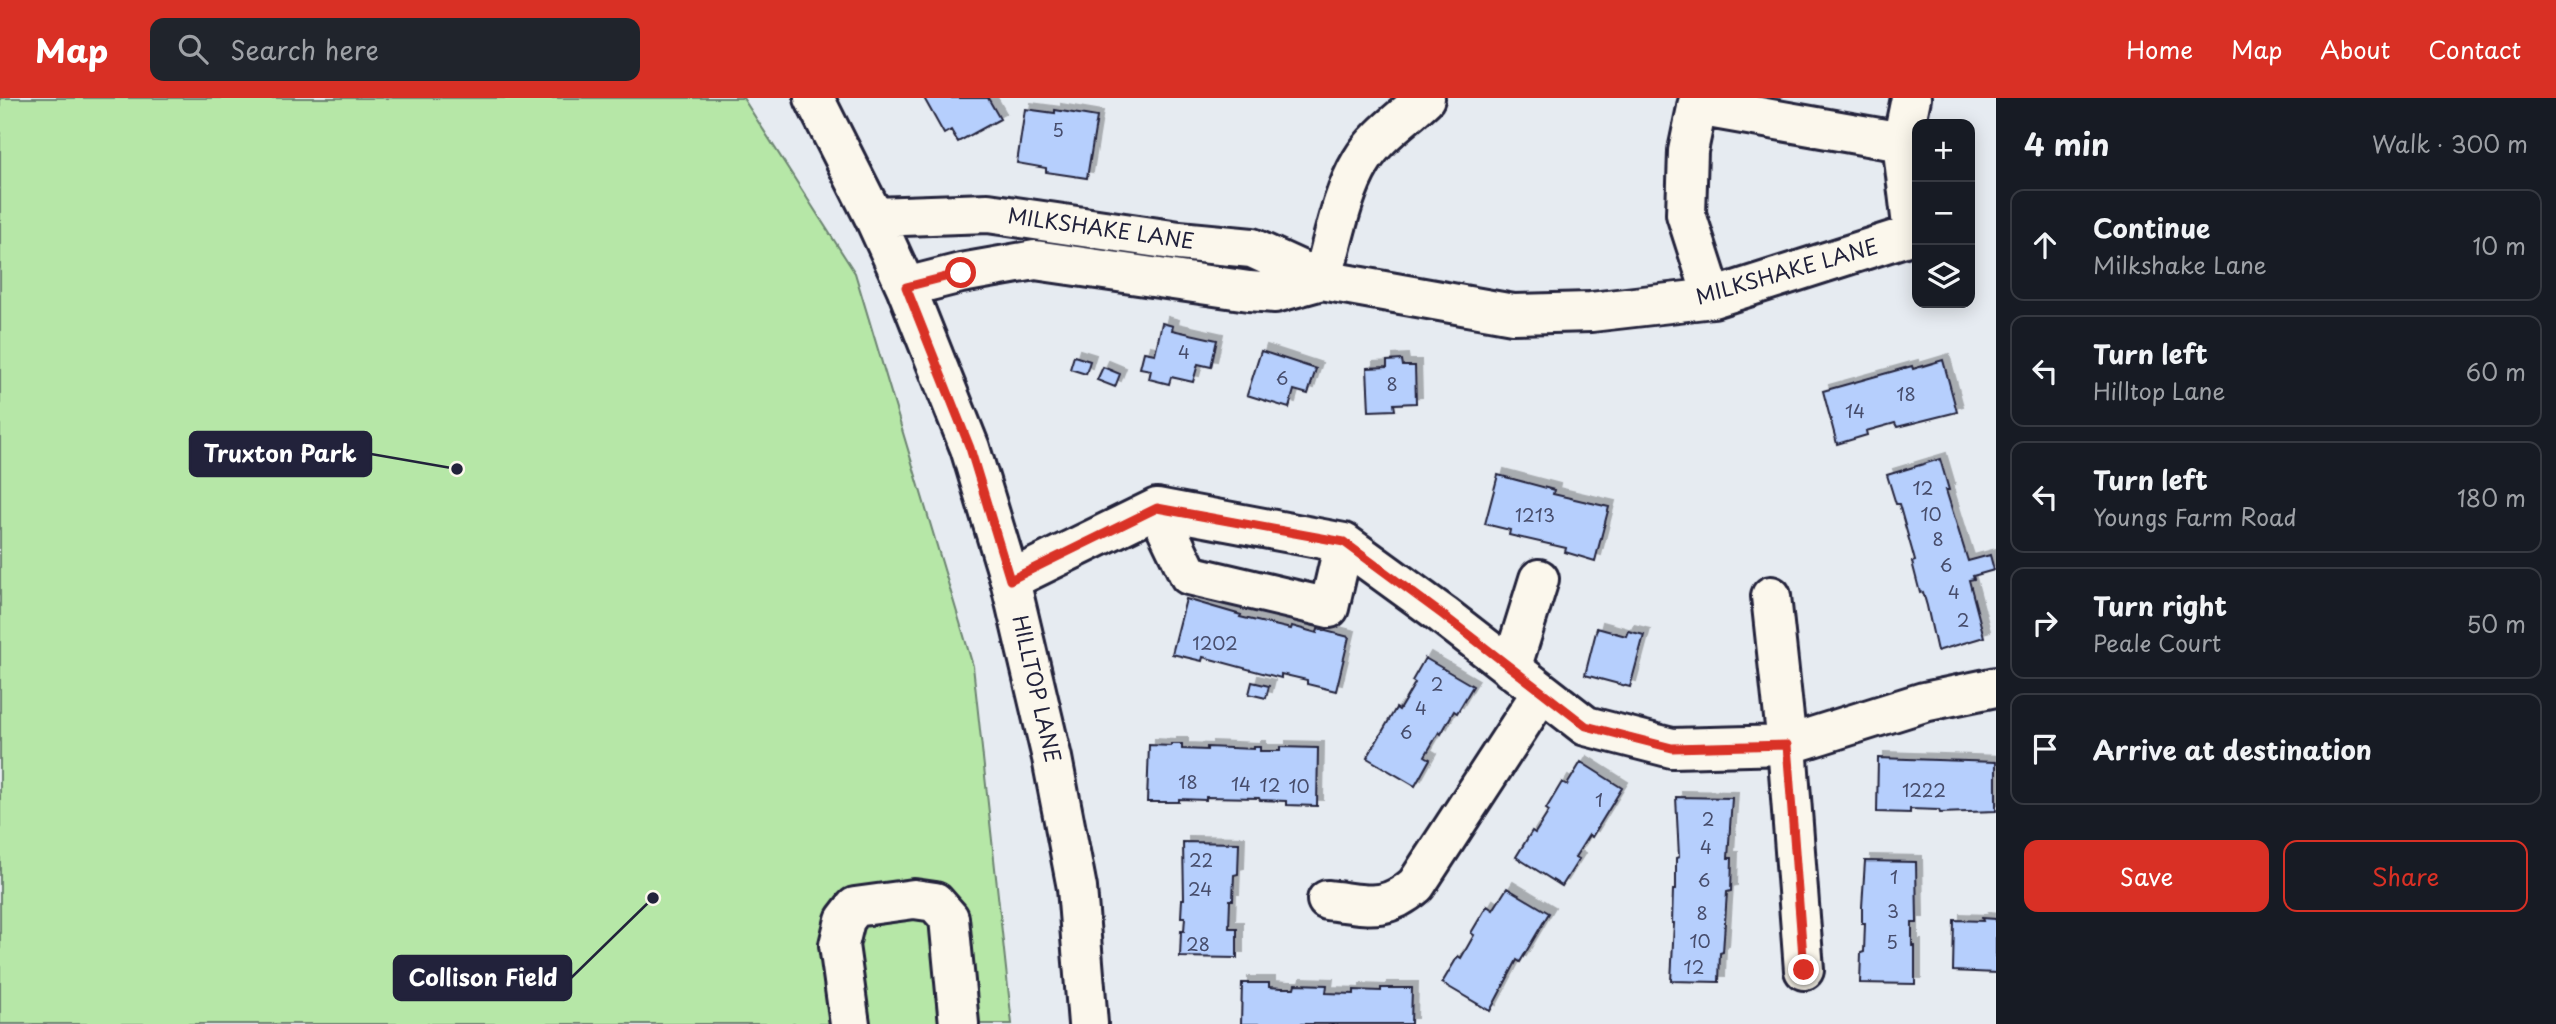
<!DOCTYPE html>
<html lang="en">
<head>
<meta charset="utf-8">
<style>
  body { margin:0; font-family:"Playpen Sans",sans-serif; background:#20242c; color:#f1f3f6 }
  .controls { position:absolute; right:21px; top:21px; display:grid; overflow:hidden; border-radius:14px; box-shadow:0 4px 18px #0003 }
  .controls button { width:63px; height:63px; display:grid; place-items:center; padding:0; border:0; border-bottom:2px solid #363941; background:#171b24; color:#f1f3f6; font:35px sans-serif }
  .stop { position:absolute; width:21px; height:21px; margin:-16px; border:5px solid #d93025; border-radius:50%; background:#fff }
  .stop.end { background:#d93025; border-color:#fff; box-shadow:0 2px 7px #0008 }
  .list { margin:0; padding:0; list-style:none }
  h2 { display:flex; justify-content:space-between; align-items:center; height:91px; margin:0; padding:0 28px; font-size:30px }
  h2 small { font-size:23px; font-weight:400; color:#9ea1a6 }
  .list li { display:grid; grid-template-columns:46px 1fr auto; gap:21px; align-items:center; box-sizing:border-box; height:112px; margin:0 14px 14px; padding:0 14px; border:2px solid #363941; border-radius:14px }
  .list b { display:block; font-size:26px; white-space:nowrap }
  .list p { margin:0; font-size:23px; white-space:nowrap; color:#9ea1a6 }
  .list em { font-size:23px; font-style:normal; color:#9ea1a6 }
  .actions { display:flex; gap:14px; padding:21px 28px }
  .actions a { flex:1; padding:16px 0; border:2px solid #d93025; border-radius:14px; text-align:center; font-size:24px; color:#d93025 }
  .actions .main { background:#d93025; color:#fff }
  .icon { flex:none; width:38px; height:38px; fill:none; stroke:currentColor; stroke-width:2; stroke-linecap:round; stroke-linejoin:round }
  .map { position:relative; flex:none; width:1996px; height:926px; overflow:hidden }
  header { display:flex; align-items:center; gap:42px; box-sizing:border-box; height:98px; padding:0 35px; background:#d93025; color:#fff }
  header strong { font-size:33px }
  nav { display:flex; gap:38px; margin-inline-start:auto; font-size:24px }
  .search { width:490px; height:63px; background:#20242c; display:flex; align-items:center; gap:18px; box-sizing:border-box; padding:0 24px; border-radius:14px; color:#9ea1a6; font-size:26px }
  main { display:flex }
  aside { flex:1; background:#171b24 }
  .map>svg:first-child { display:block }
  .green { fill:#b6e7a7; stroke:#6c8471; stroke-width:2 }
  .building { fill:#b6cffd; stroke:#22223b; stroke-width:2; filter:url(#shadow) }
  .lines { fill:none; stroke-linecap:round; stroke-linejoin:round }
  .minor-casing { stroke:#22223b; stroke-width:44 }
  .minor { stroke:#fbf7ec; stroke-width:38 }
  .route { stroke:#d93025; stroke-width:9 }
  .labels { text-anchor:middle; stroke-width:5; stroke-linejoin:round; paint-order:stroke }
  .number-label { font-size:18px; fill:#474d6c }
  .street-label { font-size:21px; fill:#22223b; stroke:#fbf7ec }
  .leader { fill:none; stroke:#22223b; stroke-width:2.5 }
  .callout-dot { fill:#22223b; stroke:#fbf7ec; stroke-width:2.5 }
  .callout { fill:#22223b; stroke:#22223b; stroke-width:2.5 }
  .callout-label { font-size:23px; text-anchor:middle; font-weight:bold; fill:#fff }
</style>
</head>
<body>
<header>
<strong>Map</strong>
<div class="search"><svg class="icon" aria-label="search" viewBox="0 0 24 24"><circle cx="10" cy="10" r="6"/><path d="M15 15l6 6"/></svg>Search here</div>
<nav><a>Home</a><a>Map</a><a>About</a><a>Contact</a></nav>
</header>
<main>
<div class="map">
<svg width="1996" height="926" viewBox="0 0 1996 926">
  <defs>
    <filter id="shadow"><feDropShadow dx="6" dy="-6" stdDeviation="0" flood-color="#0004"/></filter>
  </defs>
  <rect width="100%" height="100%" fill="#e6ebf1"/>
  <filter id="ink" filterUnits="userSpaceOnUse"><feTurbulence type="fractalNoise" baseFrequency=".0143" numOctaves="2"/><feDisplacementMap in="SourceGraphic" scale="14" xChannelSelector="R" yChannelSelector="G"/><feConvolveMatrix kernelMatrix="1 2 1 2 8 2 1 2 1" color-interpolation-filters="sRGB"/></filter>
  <g filter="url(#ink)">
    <path class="green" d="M 0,0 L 743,0 L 855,175 L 973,568 L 1012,926 L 0,926 Z"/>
    <path class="building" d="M 924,0 L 988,0 L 1000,21 L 958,44 L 951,32 L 944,36 Z
      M 1025,11 L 1055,15 L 1055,12 L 1097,19 L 1087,80 L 1046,74 L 1046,70 L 1017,65 Z
      M 1162,225 L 1173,228 L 1172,232 L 1217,242 L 1211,269 L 1198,266 L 1193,284 L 1171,279 L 1169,286 L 1149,281 L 1151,272 L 1140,270 L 1144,254 L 1155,256 Z
      M 1261,253 L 1316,271 L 1308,296 L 1294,292 L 1289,310 L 1247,297 Z
      M 1074,258 L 1090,263 L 1086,276 L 1070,271 Z
      M 1402,262 L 1403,268 L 1415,268 L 1416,305 L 1394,306 L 1395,312 L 1369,313 L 1367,270 L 1387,269 L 1387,263 Z
      M 1943,262 L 1957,314 L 1897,329 L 1895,325 L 1888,327 L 1866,333 L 1867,337 L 1837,346 L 1823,293 L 1912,268 L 1913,271 Z
      M 1103,269 L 1120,276 L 1115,289 L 1097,282 Z
      M 1940,361 L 1949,392 L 1946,392 L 1968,463 L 1990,457 L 1994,472 L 1973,478 L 1974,481 L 1969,482 L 1984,539 L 1937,553 L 1927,508 L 1923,494 L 1920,495 L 1912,464 L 1915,463 L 1912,452 L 1899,406 L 1896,406 L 1887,377 Z
      M 1498,377 L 1554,392 L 1553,396 L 1609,409 L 1595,463 L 1565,454 L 1566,450 L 1509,437 L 1510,432 L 1485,426 Z
      M 1186,501 L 1241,517 L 1240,519 L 1291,531 L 1292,528 L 1317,535 L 1318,531 L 1349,539 L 1336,593 L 1307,586 L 1307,582 L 1281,576 L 1281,580 L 1203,559 L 1202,563 L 1172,556 Z
      M 1597,530 L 1626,538 L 1628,533 L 1644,537 L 1630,589 L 1585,577 Z
      M 1425,560 L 1473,588 L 1457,615 L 1454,613 L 1441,636 L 1439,634 L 1425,658 L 1430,661 L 1415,688 L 1367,660 L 1396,610 L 1399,612 L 1415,585 L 1412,583 Z
      M 1252,584 L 1269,588 L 1266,600 L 1249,596 Z
      M 1171,646 L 1182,646 L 1182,651 L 1207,652 L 1207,649 L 1254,651 L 1254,649 L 1260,649 L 1260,653 L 1280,653 L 1280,649 L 1318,650 L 1317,708 L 1286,707 L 1286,703 L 1260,702 L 1259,700 L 1206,699 L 1206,702 L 1179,701 L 1179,704 L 1147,704 L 1149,647 L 1171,648 Z
      M 1878,660 L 1996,664 L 1996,713 L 1940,715 L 1939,712 L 1910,711 L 1910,715 L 1877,714 Z
      M 1581,664 L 1622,690 L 1592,739 L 1589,737 L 1575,759 L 1579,761 L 1562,788 L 1516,759 L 1532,733 L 1535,735 L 1549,713 L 1546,711 L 1562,684 L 1567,687 Z
      M 1676,699 L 1732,700 L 1728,760 L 1732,760 L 1731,793 L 1727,794 L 1723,854 L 1720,855 L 1719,884 L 1671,883 L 1674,825 L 1672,825 L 1673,792 L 1676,792 L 1676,760 L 1679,759 Z
      M 1183,744 L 1239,745 L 1238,776 L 1234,777 L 1233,802 L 1230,802 L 1229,830 L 1237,830 L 1237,860 L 1180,859 L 1181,833 L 1184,833 L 1185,819 L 1181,819 L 1182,801 L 1184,801 Z
      M 1865,763 L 1916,764 L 1917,825 L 1912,825 L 1912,848 L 1915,848 L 1915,886 L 1860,885 L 1861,855 L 1864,854 L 1865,825 L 1862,825 L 1862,809 Z
      M 1507,790 L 1549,815 L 1520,864 L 1517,862 L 1490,913 L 1442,885 L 1458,858 L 1461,860 L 1474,837 L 1471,835 L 1487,808 L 1493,812 Z
      M 1982,820 L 1996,821 L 1996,875 L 1953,873 L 1954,822 L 1983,823 Z
      M 1242,885 L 1269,885 L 1269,889 L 1282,890 L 1294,890 L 1295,886 L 1327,887 L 1326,895 L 1354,896 L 1354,892 L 1381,893 L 1381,890 L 1412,890 L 1411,926 L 1241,926 Z"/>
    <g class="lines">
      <g class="minor-casing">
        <path id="minor" d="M 814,0 L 874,119 L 906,189 L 970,350 L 1010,482 L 1052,660 L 1077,790 L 1088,926
          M 1699,0 L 1688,53 L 1686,116 L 1713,200
          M 1697,8 L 1902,44 L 1913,136
          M 1902,44 L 1911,0
          M 874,119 L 988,115 L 1179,143 L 1252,150 L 1322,182 L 1513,216 L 1591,214 L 1713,200 L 1917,135
          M 1322,182 C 1333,145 1341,97 1361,64 C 1376,38 1404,20 1425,0
          M 906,189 L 961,175 L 1035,162 L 1249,193 L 1275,195 L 1322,182
          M 1157,410 L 1189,477 L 1329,510 L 1344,445
          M 1010,482 L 1157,410 L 1344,445 L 1443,517 L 1586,628 L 1672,650 L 1787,647 L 1924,604 L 1996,589
          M 1771,498 L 1787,647 L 1804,872
          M 1511,571 L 1539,481
          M 1327,802 C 1366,806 1384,815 1416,787 L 1541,595
          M 850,926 L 839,847 L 845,822 L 855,809 L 914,801 L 935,804 L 949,820 L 959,926"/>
      </g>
      <use href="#minor" class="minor"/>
    </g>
  </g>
  <g class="lines" filter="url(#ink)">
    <path class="route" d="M 961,175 L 906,189 L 970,350 L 1010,482 L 1157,410 L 1344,444 L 1443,517 L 1586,628 L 1672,650 L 1787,647 L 1804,872"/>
  </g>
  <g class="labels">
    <g class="number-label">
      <text x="1058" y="39">5</text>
      <text x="1184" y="261">4</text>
      <text x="1282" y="287">6</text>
      <text x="1392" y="293">8</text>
      <text x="1906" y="303">18</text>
      <text x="1855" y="320">14</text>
      <text x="1923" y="397">12</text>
      <text x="1931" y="423">10</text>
      <text x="1535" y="424">1213</text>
      <text x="1938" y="448">8</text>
      <text x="1946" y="474">6</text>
      <text x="1954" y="501">4</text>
      <text x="1963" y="529">2</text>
      <text x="1215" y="552">1202</text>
      <text x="1437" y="593">2</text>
      <text x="1421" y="617">4</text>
      <text x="1406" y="641">6</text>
      <text x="1188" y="691">18</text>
      <text x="1241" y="693">14</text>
      <text x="1270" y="694">12</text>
      <text x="1299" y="695">10</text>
      <text x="1924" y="699">1222</text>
      <text x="1599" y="709">1</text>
      <text x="1708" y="728">2</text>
      <text x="1706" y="756">4</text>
      <text x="1201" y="769">22</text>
      <text x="1894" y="786">1</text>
      <text x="1704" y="789">6</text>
      <text x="1200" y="798">24</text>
      <text x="1893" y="820">3</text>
      <text x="1702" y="822">8</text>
      <text x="1700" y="850">10</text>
      <text x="1892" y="851">5</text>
      <text x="1198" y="853">28</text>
      <text x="1694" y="876">12</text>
    </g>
    <g class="street-label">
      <text transform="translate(1101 131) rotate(8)" y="7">MILKSHAKE LANE</text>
      <text transform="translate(1787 174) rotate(-16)" y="7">MILKSHAKE LANE</text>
      <text transform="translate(1036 591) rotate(77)" y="7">HILLTOP LANE</text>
    </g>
  </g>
  <path class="leader" d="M457 371L371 356M653 800L571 880"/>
  <g class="callout-dot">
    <circle cx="457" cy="371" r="7"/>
    <circle cx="653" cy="800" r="7"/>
  </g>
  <g class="callout">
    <rect x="190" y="334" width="181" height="44" rx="7"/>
    <rect x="394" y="858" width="177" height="44" rx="7"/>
  </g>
  <g class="callout-label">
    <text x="280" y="364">Truxton Park</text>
    <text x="483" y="888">Collison Field</text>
  </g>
</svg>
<div class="controls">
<button>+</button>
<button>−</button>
<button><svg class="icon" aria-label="layers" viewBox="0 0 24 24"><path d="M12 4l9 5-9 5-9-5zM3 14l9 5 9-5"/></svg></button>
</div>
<div class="stop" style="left:961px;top:175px"></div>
<div class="stop end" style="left:1804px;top:872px"></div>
</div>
<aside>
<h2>4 min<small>Walk · 300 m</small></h2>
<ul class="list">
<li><svg class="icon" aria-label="ahead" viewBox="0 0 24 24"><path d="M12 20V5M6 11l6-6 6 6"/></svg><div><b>Continue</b><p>Milkshake Lane</p></div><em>10 m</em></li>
<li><svg class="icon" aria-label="left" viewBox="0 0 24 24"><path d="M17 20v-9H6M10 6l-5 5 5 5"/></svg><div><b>Turn left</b><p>Hilltop Lane</p></div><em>60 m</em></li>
<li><svg class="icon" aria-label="left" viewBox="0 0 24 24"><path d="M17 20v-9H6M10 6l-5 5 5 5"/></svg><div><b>Turn left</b><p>Youngs Farm Road</p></div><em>180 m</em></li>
<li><svg class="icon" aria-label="right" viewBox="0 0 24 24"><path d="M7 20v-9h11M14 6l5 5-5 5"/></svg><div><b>Turn right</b><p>Peale Court</p></div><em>50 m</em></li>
<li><svg class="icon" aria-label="arrive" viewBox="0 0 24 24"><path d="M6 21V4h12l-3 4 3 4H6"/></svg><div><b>Arrive at destination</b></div></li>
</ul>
<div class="actions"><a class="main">Save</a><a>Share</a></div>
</aside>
</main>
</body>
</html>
